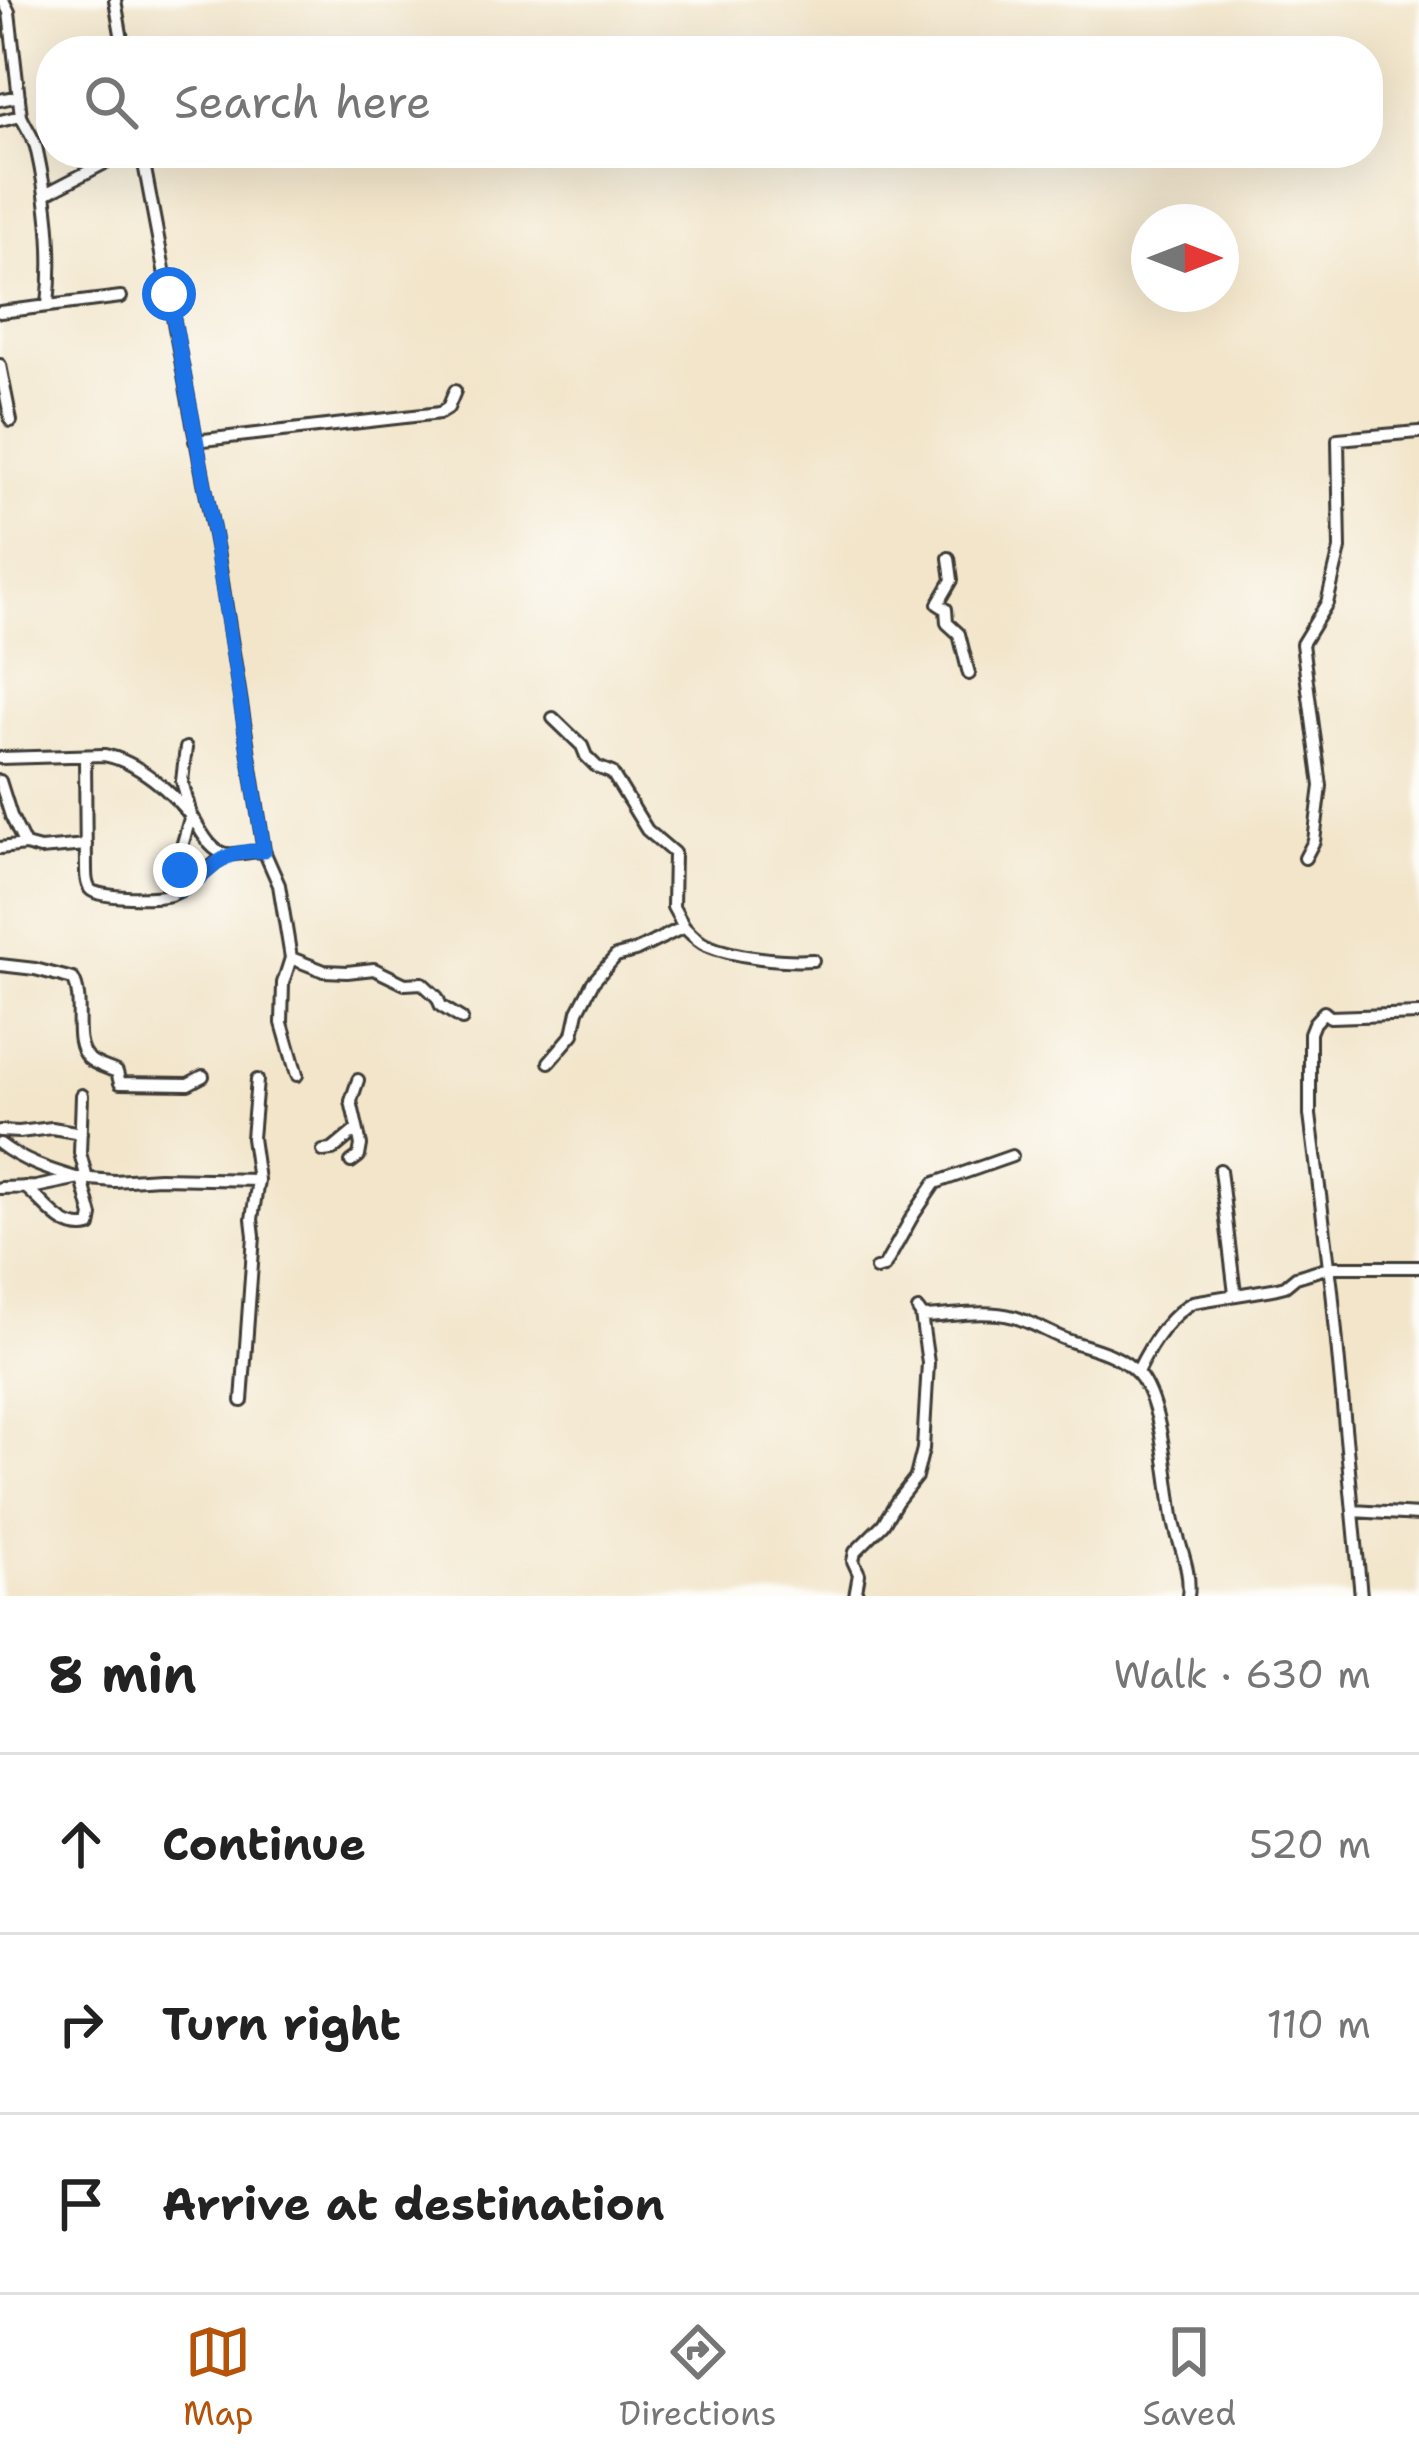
<!DOCTYPE html>
<html lang="en">
<head>
<meta charset="utf-8">
<style>
  body { margin:0; font-family:"Shantell Sans",sans-serif; background:#f6f6f6; color:#222 }
  .compass { position:absolute; left:1131px; top:204px; width:108px; height:108px; border-radius:50%; background:#fff; box-shadow:0 12px 48px #0002; rotate:90deg }
  .stop { position:absolute; width:36px; height:36px; margin:-27px; border:9px solid #1a73e8; border-radius:50%; background:#fff }
  .stop.end { background:#1a73e8; border-color:#fff; box-shadow:0 3px 12px #0008 }
  .list { margin:0; padding:0; list-style:none }
  h2 { display:flex; justify-content:space-between; align-items:center; height:156px; margin:0; padding:0 48px; font-size:51px }
  h2 small { font-size:39px; font-weight:400; color:#767676 }
  .list li { display:grid; grid-template-columns:78px 1fr auto; gap:36px; align-items:center; box-sizing:border-box; height:180px; padding:0 48px; border-top:3px solid #e0e0e0 }
  .list b { display:block; font-size:45px; white-space:nowrap }
  .list em { font-size:39px; font-style:normal; color:#767676 }
  .icon { flex:none; width:66px; height:66px; fill:none; stroke:currentColor; stroke-width:2; stroke-linecap:round; stroke-linejoin:round }
  .map { position:relative; flex:none; width:1419px; height:1596px; overflow:hidden }
  .search { position:absolute; background:#fff; box-shadow:0 12px 48px #0002; left:36px; right:36px; top:36px; height:132px; display:flex; align-items:center; gap:30px; box-sizing:border-box; padding:0 42px; border-radius:48px; color:#767676; font-size:45px }
  .sheet { height:696px; background:#fff }
  nav { display:flex; justify-content:space-around; align-items:center; box-sizing:border-box; height:168px; border-top:3px solid #e0e0e0; background:#fff; font-size:33px; color:#767676 }
  nav a { display:grid; justify-items:center; gap:6px }
  nav .on { color:#b45309 }
  .map>svg:first-child { display:block }
  .lines { fill:none; stroke-linecap:round; stroke-linejoin:round }
  .minor-casing { stroke:#3c3a36; stroke-width:16 }
  .minor { stroke:#fff; stroke-width:10 }
  .route { stroke:#1a73e8; stroke-width:15 }
</style>
</head>
<body>
<div class="map">
<svg width="1419" height="1596" viewBox="0 0 1419 1596">
  <rect width="100%" height="100%" fill="#fdfcf7"/>
  <filter id="ink" filterUnits="userSpaceOnUse"><feTurbulence type="fractalNoise" baseFrequency=".00833" numOctaves="2"/><feDisplacementMap in="SourceGraphic" scale="24" xChannelSelector="R" yChannelSelector="G"/><feConvolveMatrix kernelMatrix="1 2 1 2 8 2 1 2 1" color-interpolation-filters="sRGB"/></filter>
  <filter id="wash" filterUnits="userSpaceOnUse"><feTurbulence type="fractalNoise" baseFrequency=".004" numOctaves="4" result="noise"/><feDisplacementMap in="SourceGraphic" scale="48" xChannelSelector="R" yChannelSelector="G"/><feGaussianBlur stdDeviation="2.7" result="paint"/><feColorMatrix in="noise" values="0 0 0 0 0 0 0 0 0 0 0 0 0 0 0 0 0 1.4 0 .05"/><feComposite in="paint" operator="in"/></filter>
  <g filter="url(#wash)">
    <rect width="100%" height="100%" fill="#f2e5ca"/>
  </g>
  <g filter="url(#ink)">
    <g class="lines">
      <g class="minor-casing">
        <path id="minor" d="M 3,0 L 9,12 L 21,116 C 26,128 35,139 37,151 C 48,201 54,253 48,305
          M 115,0 L 124,51
          M 0,100 L 19,96
          M 0,121 L 21,116
          M 142,153 L 218,556 L 264,851 L 279,885 L 291,958 L 283,983 L 282,1023 L 297,1075
          M 47,193 L 124,153
          M 0,312 L 121,297
          M 0,365 L 11,421
          M 195,441 L 440,413 L 448,408 L 455,391
          M 949,558 L 952,580 L 938,604 L 946,609 L 947,623 L 959,634 L 969,674
          M 553,718 L 582,746 L 586,756 L 597,767 L 612,773 L 647,830 L 674,853 L 673,907 L 684,927
          M 85,757 L 86,870 C 86,876 86,884 90,889 C 97,899 162,899 173,894 C 194,885 209,867 227,854
          M 0,758 L 104,755 C 138,761 173,793 194,820 C 202,832 210,851 226,854 C 237,855 252,851 264,851
          M 0,781 L 11,816 L 25,845
          M 0,848 L 25,845 L 40,849 L 86,845
          M 1305,858 L 1314,841 L 1321,786 L 1302,644 L 1327,603 L 1340,549 L 1338,439 L 1419,432
          M 180,889 L 181,850 L 191,815 L 182,781 L 186,748
          M 291,958 L 324,971 L 347,972 L 374,969 L 405,984 L 422,983 L 437,997 L 441,1006 L 462,1019
          M 0,965 L 35,969 L 73,979 C 86,1001 70,1041 88,1058 C 95,1065 108,1068 117,1072 L 120,1083 L 188,1084 L 203,1076
          M 549,1062 L 573,1034 L 578,1011 L 593,982 L 616,956 L 635,951 L 684,927 C 691,934 697,941 706,945 C 734,957 783,962 813,960
          M 82,1095 L 80,1153 L 87,1179
          M 0,1131 L 19,1132 L 52,1128 L 81,1133
          M 0,1144 C 22,1161 49,1170 76,1178
          M 323,1151 L 332,1150 L 356,1130
          M 351,1162 L 359,1156 L 361,1145 L 351,1101 L 358,1080
          M 1220,1170 L 1235,1294
          M 25,1187 C 46,1203 62,1233 90,1226 L 92,1216 L 82,1179
          M 0,1188 L 36,1187 L 79,1178 L 114,1181 L 159,1178 L 258,1180
          M 876,1269 L 884,1267 L 912,1217 L 935,1183 L 1012,1156
          M 918,1310 L 923,1317 C 951,1316 986,1309 1014,1317 C 1035,1323 1053,1336 1073,1342 C 1096,1349 1121,1355 1138,1374 C 1162,1401 1167,1480 1173,1516 C 1177,1543 1192,1568 1188,1596
          M 1137,1372 C 1149,1347 1168,1316 1193,1302 L 1273,1289 L 1285,1286 L 1296,1277 L 1329,1267 L 1419,1267
          M 242,1401 L 254,1236 L 252,1219 L 258,1180 L 252,1138 L 257,1080
          M 1353,1511 L 1419,1515
          M 855,1596 L 859,1574 L 853,1561 L 855,1552 L 883,1524 L 897,1501 L 916,1477 L 923,1449 L 928,1363 L 921,1315
          M 1361,1596 L 1332,1290 L 1310,1115 L 1310,1033 L 1314,1023 L 1324,1012 L 1330,1017 L 1419,1014"/>
      </g>
      <use href="#minor" class="minor"/>
    </g>
  </g>
  <g class="lines" filter="url(#ink)">
    <path class="route" d="M 169,294 L 214,534 L 264,851 C 214,849 217,872 180,890 L 180,870"/>
  </g>
</svg>
<svg class="compass" viewBox="-18 -18 36 36"><path d="M0-13l5 13h-10z" fill="#e53935"/><path d="M0 13l5-13h-10z" fill="#767676"/></svg>
<div class="stop" style="left:169px;top:294px"></div>
<div class="stop end" style="left:180px;top:870px"></div>
<div class="search"><svg class="icon" aria-label="search" viewBox="0 0 24 24"><circle cx="10" cy="10" r="6"/><path d="M15 15l6 6"/></svg>Search here</div>
</div>
<section class="sheet">
<h2>8 min<small>Walk · 630 m</small></h2>
<ul class="list">
<li><svg class="icon" aria-label="ahead" viewBox="0 0 24 24"><path d="M12 20V5M6 11l6-6 6 6"/></svg><div><b>Continue</b></div><em>520 m</em></li>
<li><svg class="icon" aria-label="right" viewBox="0 0 24 24"><path d="M7 20v-9h11M14 6l5 5-5 5"/></svg><div><b>Turn right</b></div><em>110 m</em></li>
<li><svg class="icon" aria-label="arrive" viewBox="0 0 24 24"><path d="M6 21V4h12l-3 4 3 4H6"/></svg><div><b>Arrive at destination</b></div></li>
</ul>
</section>
<nav>
<a class="on"><svg class="icon" aria-label="map" viewBox="0 0 24 24"><path d="M3 6l6-2 6 2 6-2v14l-6 2-6-2-6 2zM9 4v14M15 6v14"/></svg>Map</a>
<a><svg class="icon" aria-label="directions" viewBox="0 0 24 24"><path d="M12 3l9 9-9 9-9-9zM9 14v-3h6M13 9l2 2-2 2"/></svg>Directions</a>
<a><svg class="icon" aria-label="saved" viewBox="0 0 24 24"><path d="M7 4h10v16l-5-4-5 4z"/></svg>Saved</a>
</nav>
</body>
</html>
